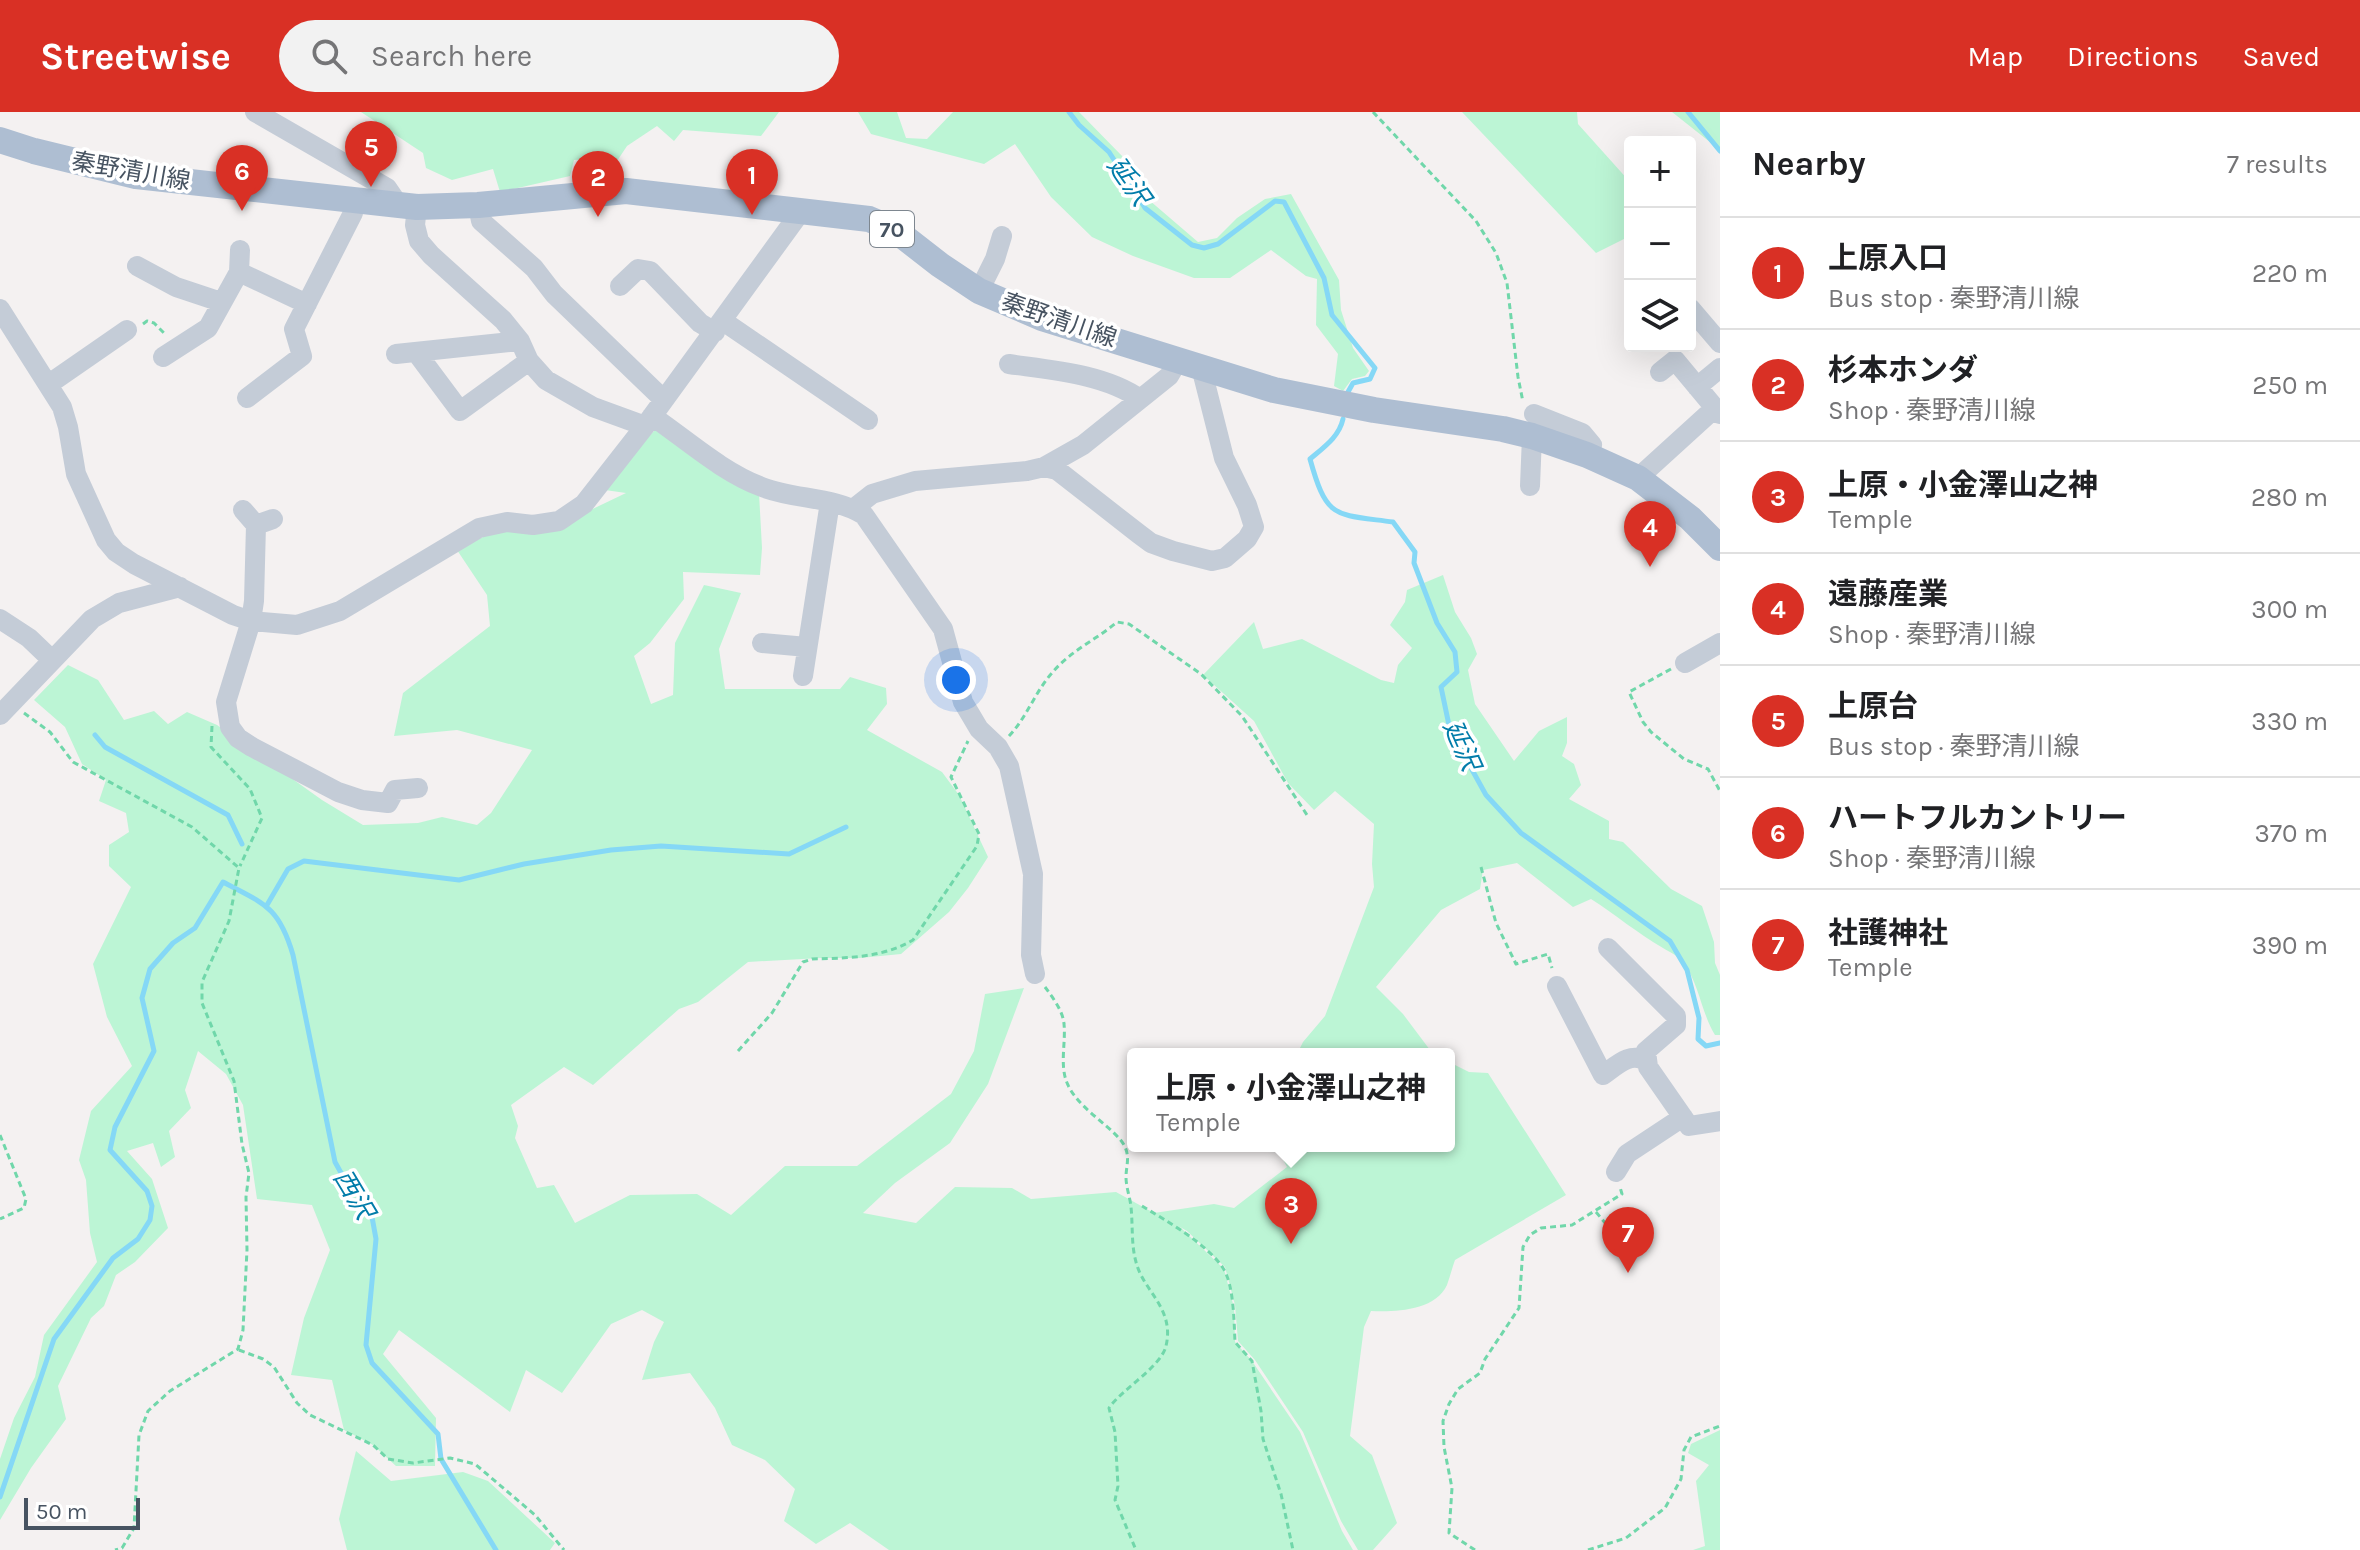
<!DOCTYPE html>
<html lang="en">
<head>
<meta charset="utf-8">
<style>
  body { margin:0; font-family:Karla,"Noto Sans JP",sans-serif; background:#f2f2f2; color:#202124 }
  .controls { position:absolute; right:24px; top:24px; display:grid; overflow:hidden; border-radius:8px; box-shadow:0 8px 32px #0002 }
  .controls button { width:72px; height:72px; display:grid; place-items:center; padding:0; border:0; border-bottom:2px solid #e0e0e0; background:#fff; color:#202124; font:40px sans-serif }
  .scale { position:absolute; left:24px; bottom:20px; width:116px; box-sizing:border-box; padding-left:8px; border:4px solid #475361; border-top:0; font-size:22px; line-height:28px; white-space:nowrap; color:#475361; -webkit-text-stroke:6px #fff; paint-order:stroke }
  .you { position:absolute; left:956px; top:568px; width:28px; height:28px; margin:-20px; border:6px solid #fff; border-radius:50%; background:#1a73e8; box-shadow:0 0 0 12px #1a73e833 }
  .badge { display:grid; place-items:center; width:52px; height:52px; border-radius:50%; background:#d93025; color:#fff; font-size:26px; font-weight:700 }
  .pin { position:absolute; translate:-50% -66px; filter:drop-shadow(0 2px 4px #0008) }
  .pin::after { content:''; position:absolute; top:42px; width:28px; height:24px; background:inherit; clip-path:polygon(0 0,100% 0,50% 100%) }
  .popup { position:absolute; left:1127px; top:936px; width:328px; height:104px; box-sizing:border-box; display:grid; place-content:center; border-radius:8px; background:#fff; filter:drop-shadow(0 2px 6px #0005); font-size:26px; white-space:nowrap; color:#757577 }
  .popup b { font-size:30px; color:#202124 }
  .popup::after { content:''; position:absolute; left:50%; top:100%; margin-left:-16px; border:16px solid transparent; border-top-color:#fff }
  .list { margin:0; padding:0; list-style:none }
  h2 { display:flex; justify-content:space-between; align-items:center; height:104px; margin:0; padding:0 32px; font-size:34px }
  h2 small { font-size:26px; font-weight:400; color:#757577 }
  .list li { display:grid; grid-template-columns:52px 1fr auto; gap:24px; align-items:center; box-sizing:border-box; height:112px; padding:0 32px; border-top:2px solid #e0e0e0 }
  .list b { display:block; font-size:30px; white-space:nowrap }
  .list p { margin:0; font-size:26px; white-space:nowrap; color:#757577 }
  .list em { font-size:26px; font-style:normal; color:#757577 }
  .icon { flex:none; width:44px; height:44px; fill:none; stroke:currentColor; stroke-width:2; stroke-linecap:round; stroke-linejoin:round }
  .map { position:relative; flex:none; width:1720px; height:1438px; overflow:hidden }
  header { display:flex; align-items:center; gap:48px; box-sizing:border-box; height:112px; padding:0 40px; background:#d93025; color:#fff }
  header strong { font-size:38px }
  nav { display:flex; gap:44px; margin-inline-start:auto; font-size:28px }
  .search { width:560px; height:72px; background:#f2f2f2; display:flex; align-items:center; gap:20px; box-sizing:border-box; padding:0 28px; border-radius:44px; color:#757577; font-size:30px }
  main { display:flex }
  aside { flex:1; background:#fff }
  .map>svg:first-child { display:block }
  .green { fill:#bcf5d5 }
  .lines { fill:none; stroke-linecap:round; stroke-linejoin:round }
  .stream { stroke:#85d8f6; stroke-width:5 }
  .path { stroke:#70d7aa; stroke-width:3; stroke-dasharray:6 4; stroke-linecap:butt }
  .minor { stroke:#c4ccd7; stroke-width:20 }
  .major { stroke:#aebed2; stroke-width:26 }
  .labels { text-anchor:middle; stroke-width:7; stroke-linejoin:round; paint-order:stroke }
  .shield { fill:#fff; stroke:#7e8790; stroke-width:2 }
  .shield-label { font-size:22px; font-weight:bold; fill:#475361 }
  .street-label { font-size:24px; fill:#475361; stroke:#fff }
  .water-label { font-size:26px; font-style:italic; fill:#027daa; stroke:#fff }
</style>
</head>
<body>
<header>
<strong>Streetwise</strong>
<div class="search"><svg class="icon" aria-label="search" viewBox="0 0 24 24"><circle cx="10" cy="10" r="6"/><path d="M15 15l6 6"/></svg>Search here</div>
<nav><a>Map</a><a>Directions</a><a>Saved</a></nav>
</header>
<main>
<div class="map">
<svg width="1720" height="1438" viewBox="0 0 1720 1438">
  <rect width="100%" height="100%" fill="#f4f1f1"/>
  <path class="green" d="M 361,0 L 779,0 L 761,24 L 683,18 L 674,29 L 657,14 L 627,34 L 613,55 L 600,46 L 574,48 L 570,64 L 500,80 L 493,57 L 452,68 L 426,56 L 423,41 Z
    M 858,0 L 897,0 L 906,26 L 927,27 L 953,0 L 1079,0 L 1124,46 L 1149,88 L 1198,130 L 1217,126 L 1237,106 L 1265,87 L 1291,82 L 1339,168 L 1341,198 L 1353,236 L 1369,259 L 1365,264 L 1352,267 L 1343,279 L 1334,274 L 1338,242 L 1316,213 L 1317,167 L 1306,164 L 1271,138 L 1230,166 L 1194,166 L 1133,144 L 1092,125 L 1051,85 L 1015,32 L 984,52 L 871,22 Z
    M 1462,0 L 1577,0 L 1578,12 L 1630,70 L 1630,124 L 1596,141 Z
    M 1672,0 L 1720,0 L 1720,38 Z
    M 655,318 L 759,381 L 762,436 L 760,463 L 683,460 L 684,487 L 650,531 L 634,544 L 651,592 L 673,583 L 675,531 L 704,473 L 741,481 L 719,537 L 725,577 L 840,577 L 850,565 L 886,576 L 887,592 L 867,618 L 942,660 L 959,683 L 988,745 L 968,776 L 949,800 L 901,842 L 860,846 L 821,846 L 748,850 L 698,890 L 679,897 L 593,973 L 564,955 L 511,993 L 518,1014 L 515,1026 L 537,1076 L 554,1073 L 575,1111 L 630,1083 L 697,1082 L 731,1103 L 785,1054 L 857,1054 L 951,982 L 974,939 L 985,882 L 1024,876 L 988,972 L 950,1031 L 895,1071 L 863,1101 L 916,1111 L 955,1075 L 1012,1076 L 1031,1087 L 1116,1080 L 1154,1101 L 1214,1092 L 1234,1096 L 1287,1055 L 1276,1034 L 1449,1034 L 1449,950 L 1469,960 L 1488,961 L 1566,1083 L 1455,1148 C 1452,1156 1450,1165 1447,1173 C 1435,1199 1395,1200 1371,1199 L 1364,1215 L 1350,1324 L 1372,1343 L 1397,1411 L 1373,1438 L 1358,1438 L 1341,1409 L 1303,1320 L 1255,1248 L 1238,1229 L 1235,1193 L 1225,1155 L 1187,1119 L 1180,1115 L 1224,1157 L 1234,1196 L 1235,1230 L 1252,1249 L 1300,1320 L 1342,1419 L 1353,1438 L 889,1438 L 850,1411 L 816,1432 L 784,1409 L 795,1377 L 765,1348 L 732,1333 L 715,1296 L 690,1261 L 642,1268 L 654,1230 L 664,1210 L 642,1198 L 611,1212 L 562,1281 L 526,1258 L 510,1300 L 399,1218 L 383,1242 L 436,1306 L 435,1354 L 396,1354 L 373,1333 L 344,1318 L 332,1268 L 291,1263 L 304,1206 L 330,1138 L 312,1093 L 257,1087 L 243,993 L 226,962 L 198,939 L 185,978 L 191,996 L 169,1019 L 175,1045 L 161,1055 L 153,1031 L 127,1039 L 152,1067 L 168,1116 L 135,1150 L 116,1163 L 104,1194 L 91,1206 L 58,1274 L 66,1307 L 31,1356 L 0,1408 L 0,1347 L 14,1306 L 35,1265 L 44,1223 L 97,1150 L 90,1121 L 86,1068 L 79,1048 L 91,999 L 132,954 L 107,905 L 93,852 L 131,775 L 109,754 L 109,733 L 129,720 L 126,701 L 99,689 L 106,668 L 82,652 L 65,615 L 34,588 L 68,553 L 98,568 L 124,608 L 154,599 L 168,612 L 187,600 L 217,613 L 322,688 L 363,713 L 418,711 L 442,705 L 477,713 L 491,701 L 532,638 L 457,618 L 394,624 L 403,581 L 490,514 L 487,483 L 457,438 L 485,424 L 578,404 L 626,381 L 605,378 L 635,338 Z
    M 1443,463 L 1455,500 L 1471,526 L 1477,542 L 1468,558 L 1475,592 L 1514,649 L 1539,619 L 1567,605 L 1567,631 L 1562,644 L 1574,652 L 1581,673 L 1569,687 L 1609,709 L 1609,727 L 1623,730 L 1671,777 L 1702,794 L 1714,830 L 1715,851 L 1720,863 L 1720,923 L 1715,923 C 1701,900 1699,871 1683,850 C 1679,844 1669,840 1663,836 C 1637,821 1616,803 1591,787 L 1573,795 L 1517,751 L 1483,758 L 1480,777 L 1441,798 L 1376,875 L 1403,902 L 1433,942 L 1297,942 L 1303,930 L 1325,904 L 1374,775 L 1372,752 L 1374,712 L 1335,679 L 1314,698 L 1288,671 L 1254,609 L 1203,563 L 1254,510 L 1263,537 L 1302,527 L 1381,568 L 1394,571 L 1398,553 L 1412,536 L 1390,513 L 1405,490 L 1407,478 Z
    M 1720,1318 L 1720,1438 L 1693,1438 L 1705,1434 L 1696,1369 L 1709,1353 L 1688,1341 L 1691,1332 Z
    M 356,1339 L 391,1369 L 463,1360 L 488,1369 L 555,1431 L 550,1438 L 347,1438 L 339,1407 Z"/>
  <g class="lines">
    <path class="stream" d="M 1069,0 L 1079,13 L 1109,40 L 1145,96 L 1192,133 L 1204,136 L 1218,132 L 1275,89 L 1284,90 L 1324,166 L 1332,203 L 1375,256 L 1370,267 L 1353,271 L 1348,280
      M 1688,0 L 1720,39
      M 1343,307 C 1339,325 1324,335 1310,347 C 1327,408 1334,402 1393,410 L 1415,440 L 1414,451 L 1437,511 L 1455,540 L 1457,560 L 1441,575 L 1450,618 L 1486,683 L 1521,721 L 1670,829 L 1687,858 L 1699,906 L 1698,927 L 1706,934 L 1720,931
      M 95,623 L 105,635 L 228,703 L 242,732
      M 267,793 L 288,757 L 304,749 L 459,768 L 524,752 L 611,738 L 661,734 L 789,742 L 846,715
      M 0,1385 L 54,1227 L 113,1146 L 138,1127 L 150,1108 L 152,1094 L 147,1079 L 110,1038 L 115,1015 L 154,939 L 142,886 L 150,857 L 173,831 L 195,816 L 223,770 C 265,792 279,795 293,843 L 335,1050 L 345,1068 L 365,1090 L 372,1105 L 376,1127 L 366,1233 L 372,1251 L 438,1322 L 441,1347 L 496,1438"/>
    <path class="path" d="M 1373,0 L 1476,109 L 1496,141 L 1507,171 L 1518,265 L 1523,290
      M 143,212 L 147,209 L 154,211 L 165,222
      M 1671,557 L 1629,580 L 1643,610 L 1651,620 L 1684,647 L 1708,657 L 1720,679
      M 24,601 L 50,620 L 73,650 L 192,715 L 239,756 L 229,809 L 202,870 L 202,891 L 234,969 L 242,1032 L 249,1061 L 246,1085 L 247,1138 L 243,1218 L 238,1237 L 170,1279 L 148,1299 L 139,1323 L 134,1416 L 122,1436 L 115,1438
      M 212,614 L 211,635 L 250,677 L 262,706 L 240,754
      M 1009,624 C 1027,605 1035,580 1052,561 C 1070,539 1096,528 1117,510 L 1129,512 L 1201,562 L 1242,604 L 1309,706
      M 1481,755 L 1496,811 L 1516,852 L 1548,842 L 1552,856
      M 1045,875 C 1053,886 1063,899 1064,912 C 1066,931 1059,955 1068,973 C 1079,998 1117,1017 1125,1035 C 1130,1046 1126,1055 1126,1065 C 1126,1075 1130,1085 1131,1095 C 1133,1114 1131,1132 1136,1150 C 1143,1179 1175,1196 1166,1234 C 1161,1255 1122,1277 1109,1296 L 1115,1320 L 1118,1374 L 1115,1388 L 1136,1438
      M 738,939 L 772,901 L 803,850 L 812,847 C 846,846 883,846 913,828 L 977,734 L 979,722 L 951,665 L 968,629
      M 0,1023 L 26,1087 L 24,1096 L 0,1107
      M 1142,1094 C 1167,1109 1207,1132 1223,1156 C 1234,1173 1234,1210 1235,1230 L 1252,1249 L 1261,1299 L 1263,1327 L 1281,1382 L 1293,1438
      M 1596,1100 L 1622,1131 L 1624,1138 L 1617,1147
      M 239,1238 L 263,1247 L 274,1255 L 297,1291 L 310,1303 L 373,1333 L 388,1347 L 413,1351 L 450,1346 L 475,1352 L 535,1403 L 564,1438
      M 1475,1438 L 1449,1421 L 1452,1376 L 1444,1335 L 1443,1309 L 1449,1292 L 1458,1277 L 1480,1261 L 1485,1247 L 1519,1196 L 1523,1135 L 1530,1123 L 1541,1116 L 1572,1113 L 1622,1082 L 1620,1075
      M 1588,1438 L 1626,1426 L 1665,1396 L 1681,1367 L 1684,1338 L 1691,1325 L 1720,1314"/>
    <path class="minor" d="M 255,0 L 387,76 L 398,92
      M 478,93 L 481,109 L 534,156 L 554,182 L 664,288
      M 417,95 L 415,113 L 419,129 L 431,143 L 503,208 L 520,229 L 529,249 L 546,268 L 593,295 L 645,314
      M 137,154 L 176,175 L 221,190
      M 239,160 L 240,138
      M 620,174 L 638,157 L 650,159 L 700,211 L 715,220
      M 979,179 L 995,147 L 1002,124
      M 1690,196 L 1720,231
      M 0,197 L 62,295 L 68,315 L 76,362 L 106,428 L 116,440 L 134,452 L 233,503 L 251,509 L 297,513 L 340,499 L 479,416 L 507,410 L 533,413 L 559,409 L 584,392 L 645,314 L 802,98
      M 723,209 L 868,308
      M 416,240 L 460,299 L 529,249
      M 396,242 L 520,229
      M 163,245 L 208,216 L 239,160 L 307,192
      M 1009,252 C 1051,258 1105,262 1140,287
      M 1660,260 L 1675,248 L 1720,302
      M 49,272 L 127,218
      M 1697,275 L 1720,256
      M 247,286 L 302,244 L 294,217 L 353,101 L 353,88
      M 1534,302 L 1582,321 L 1592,333 L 1587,343
      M 652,304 C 687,328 722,360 762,375 C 795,388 833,384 864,403 L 943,517 L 963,590 L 979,617 L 998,635 L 1009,654 L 1033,762 L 1031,843 L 1035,862
      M 1044,355 L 1057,358 L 1139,422 L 1151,431 L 1173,439 L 1212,449 L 1225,446 L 1247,427 L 1254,415 L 1247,393 L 1224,346 L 1201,255
      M 1638,366 L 1715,296
      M 1530,374 L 1532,324
      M 853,397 L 872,382 L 915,369 L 1027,359 L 1044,355 L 1083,333 L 1169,264 L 1179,247
      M 243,398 L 256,413 L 273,407
      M 256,413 L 254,489 L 251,509 L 226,590 L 230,615 L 238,626 L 252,635 L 338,680 L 362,688 L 388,691 L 395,678 L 418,676
      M 0,507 L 29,526 L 52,548
      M 762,531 L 807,535
      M 1685,551 L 1720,531
      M 803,564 L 830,390
      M 0,603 L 92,507 L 119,491 L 180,475
      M 1608,836 L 1676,904 L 1676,913 L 1646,939 L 1648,955 L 1689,1014 L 1720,1009
      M 1557,874 L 1603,963 C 1616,954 1630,939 1646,949
      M 1616,1060 L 1627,1042 L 1683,1005"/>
    <path class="major" d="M 0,28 L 34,39 L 136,64 L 417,95 L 478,93 L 626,79 L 869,107 L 895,118 L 940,153 L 979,179 L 1042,206 L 1274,278 L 1374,298 L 1503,317 L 1532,324 L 1587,343 L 1638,366 L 1690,406 L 1720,436"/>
  </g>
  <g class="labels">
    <rect class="shield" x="870" y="99" width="44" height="36" rx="6"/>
    <g class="shield-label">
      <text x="892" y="125">70</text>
    </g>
    <g class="street-label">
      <text transform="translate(131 59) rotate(10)" y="8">秦野清川線</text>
      <text transform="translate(1059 208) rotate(19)" y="8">秦野清川線</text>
    </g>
    <g class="water-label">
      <text transform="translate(1129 69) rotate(55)" y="9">延沢</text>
      <text transform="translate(1462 633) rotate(66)" y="9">延沢</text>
      <text transform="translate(354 1082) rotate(59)" y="9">西沢</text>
    </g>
  </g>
</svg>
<div class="controls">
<button>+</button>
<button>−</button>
<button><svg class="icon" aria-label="layers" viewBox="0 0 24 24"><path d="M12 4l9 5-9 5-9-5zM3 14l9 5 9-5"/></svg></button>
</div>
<div class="scale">50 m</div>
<div class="you"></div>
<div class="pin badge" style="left:752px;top:103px">1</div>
<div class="pin badge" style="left:598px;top:105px">2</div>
<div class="pin badge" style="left:1291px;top:1132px">3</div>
<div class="popup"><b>上原・小金澤山之神</b>Temple</div>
<div class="pin badge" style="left:1650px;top:455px">4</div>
<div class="pin badge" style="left:371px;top:75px">5</div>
<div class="pin badge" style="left:242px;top:99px">6</div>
<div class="pin badge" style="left:1628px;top:1161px">7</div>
</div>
<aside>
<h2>Nearby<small>7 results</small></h2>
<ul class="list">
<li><span class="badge">1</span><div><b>上原入口</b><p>Bus stop · 秦野清川線</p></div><em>220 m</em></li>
<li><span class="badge">2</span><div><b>杉本ホンダ</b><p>Shop · 秦野清川線</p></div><em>250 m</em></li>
<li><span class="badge">3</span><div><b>上原・小金澤山之神</b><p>Temple</p></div><em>280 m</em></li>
<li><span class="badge">4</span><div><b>遠藤産業</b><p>Shop · 秦野清川線</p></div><em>300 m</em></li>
<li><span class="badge">5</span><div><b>上原台</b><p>Bus stop · 秦野清川線</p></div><em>330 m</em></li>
<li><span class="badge">6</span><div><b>ハートフルカントリー</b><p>Shop · 秦野清川線</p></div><em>370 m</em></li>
<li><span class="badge">7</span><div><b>社護神社</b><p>Temple</p></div><em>390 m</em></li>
</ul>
</aside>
</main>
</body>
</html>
